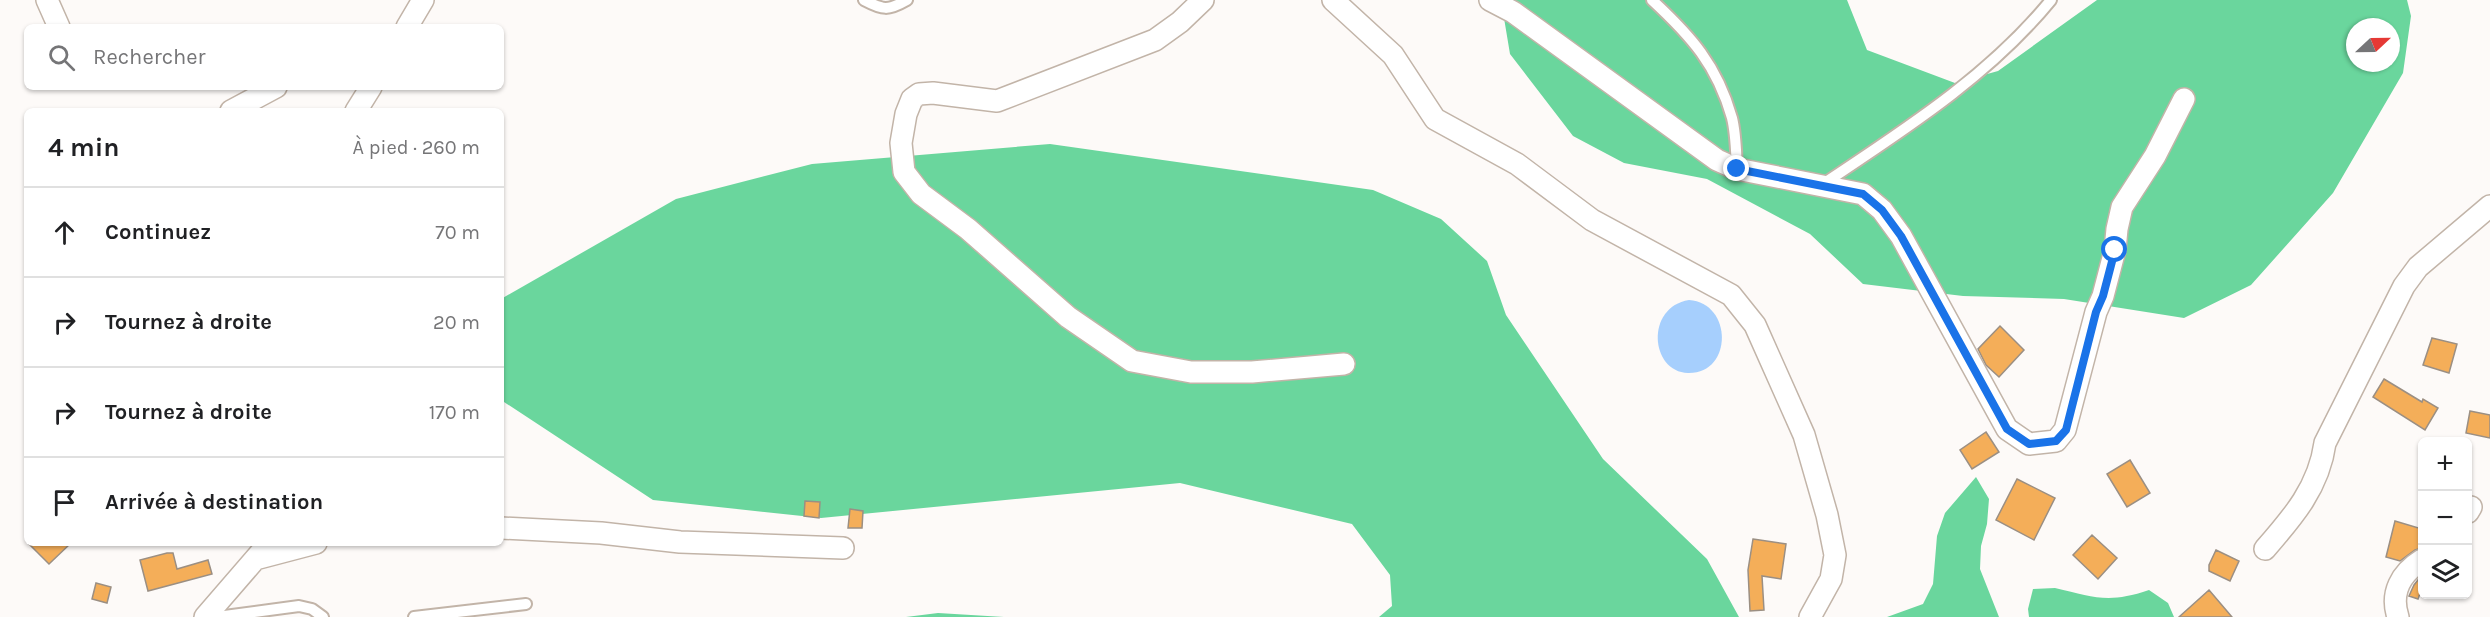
<!DOCTYPE html>
<html lang="fr">
<head>
<meta charset="utf-8">
<style>
  body { margin:0; font-family:Karla,sans-serif; background:#f6f6f6; color:#202124 }
  .controls { position:absolute; right:18px; bottom:18px; display:grid; overflow:hidden; border-radius:9px; box-shadow:0 2px 4px #0004 }
  .controls button { width:54px; height:54px; display:grid; place-items:center; padding:0; border:0; border-bottom:2px solid #e0e0e0; background:#fff; color:#202124; font:30px sans-serif }
  .compass { position:absolute; left:2346px; top:18px; width:54px; height:54px; border-radius:50%; background:#fff; box-shadow:0 2px 4px #0004; rotate:68deg }
  .stop { position:absolute; width:18px; height:18px; margin:-14px; border:4px solid #1a73e8; border-radius:50%; background:#fff }
  .stop.end { background:#1a73e8; border-color:#fff; box-shadow:0 2px 6px #0008 }
  .list { margin:0; padding:0; list-style:none }
  h2 { display:flex; justify-content:space-between; align-items:center; height:78px; margin:0; padding:0 24px; font-size:26px }
  h2 small { font-size:20px; font-weight:400; color:#757577 }
  .list li { display:grid; grid-template-columns:39px 1fr auto; gap:18px; align-items:center; box-sizing:border-box; height:90px; padding:0 24px; border-top:2px solid #e0e0e0 }
  .list b { display:block; font-size:22px; white-space:nowrap }
  .list em { font-size:20px; font-style:normal; color:#757577 }
  .icon { flex:none; width:33px; height:33px; fill:none; stroke:currentColor; stroke-width:2; stroke-linecap:round; stroke-linejoin:round }
  .map { position:relative; flex:none; width:2490px; height:617px; overflow:hidden }
  .search { position:absolute; background:#fff; box-shadow:0 2px 4px #0004; left:24px; top:24px; width:480px; height:66px; display:flex; align-items:center; gap:15px; box-sizing:border-box; padding:0 21px; border-radius:9px; color:#757577; font-size:22px }
  .panel { position:absolute; background:#fff; box-shadow:0 2px 4px #0004; left:24px; top:108px; width:480px; height:438px; border-radius:9px }
  .map>svg:first-child { display:block }
  .forest { fill:#6ad69d; fill-rule:evenodd }
  .water { fill:#a6cffd }
  .building { fill:#f4ae59; stroke:#9b8f83; stroke-width:1.5 }
  .lines { fill:none; stroke-linecap:round; stroke-linejoin:round }
  .service-casing { stroke:#c2b4a8; stroke-width:14 }
  .minor-casing { stroke:#c2b4a8; stroke-width:24 }
  .service { stroke:#fff; stroke-width:10 }
  .minor { stroke:#fff; stroke-width:21 }
  .route { stroke:#1a73e8; stroke-width:8 }
</style>
</head>
<body>
<div class="map">
<svg width="2490" height="617" viewBox="0 0 2490 617">
  <rect width="100%" height="100%" fill="#fdfaf8"/>
  <path class="forest" d="M 1501,0 L 1847,0 L 1867,50 L 1955,83 L 1998,71 L 2097,0 L 2407,0 L 2411,16 L 2403,73 L 2333,193 L 2251,285 L 2184,318 L 2064,299 L 1963,296 L 1863,284 L 1810,234 L 1707,179 L 1624,163 L 1573,136 L 1510,54 ZM 2355,27 L 2391,27 L 2391,63 L 2355,63 Z
    M 1050,144 L 1373,190 L 1441,219 L 1487,261 L 1506,315 L 1603,459 L 1707,559 L 1739,617 L 1379,617 L 1392,606 L 1390,575 L 1352,524 L 1180,483 L 821,518 L 653,500 L 501,400 L 501,299 L 676,199 L 812,164 Z
    M 1976,477 L 1989,499 L 1987,524 L 1981,546 L 1980,569 L 1999,617 L 1887,617 L 1923,604 L 1933,584 L 1937,536 L 1945,513 Z
    M 2055,588 C 2094,597 2108,604 2149,590 L 2168,603 L 2174,617 L 2029,617 L 2028,609 L 2033,589 Z
    M 938,613 L 1004,617 L 906,617 Z"/>
  <path class="water" d="M 1689,300 C 1733,303 1733,374 1688,373 C 1650,372 1645,307 1689,300 Z"/>
  <path class="building" d="M 2000,326 L 2024,350 L 1999,377 L 1986,365 L 1978,349 Z
    M 2432,338 L 2457,344 L 2449,373 L 2423,365 Z
    M 2384,379 L 2422,402 L 2423,399 L 2438,408 L 2425,430 L 2373,397 Z
    M 2470,411 L 2490,415 L 2490,438 L 2466,433 Z
    M 1986,432 L 1999,452 L 1972,469 L 1960,450 Z
    M 2130,460 L 2150,493 L 2127,507 L 2107,474 Z
    M 2017,479 L 2055,498 L 2034,540 L 1996,520 Z
    M 805,501 L 820,502 L 819,518 L 804,516 Z
    M 850,509 L 863,511 L 862,528 L 848,528 Z
    M 2395,521 L 2422,529 L 2422,548 L 2415,550 L 2400,561 L 2386,557 Z
    M 2092,535 L 2117,558 L 2098,579 L 2073,555 Z
    M 1753,539 L 1786,544 L 1781,579 L 1762,576 L 1764,610 L 1750,611 L 1748,570 Z
    M 28,543 L 71,543 L 49,564 Z
    M 2216,550 L 2239,561 L 2230,581 L 2209,571 L 2209,565 Z
    M 167,553 L 173,553 L 177,569 L 208,560 L 212,574 L 148,591 L 140,560 Z
    M 2422,575 L 2422,588 L 2418,599 L 2409,596 L 2414,585 Z
    M 96,583 L 111,587 L 107,603 L 92,599 Z
    M 2209,590 L 2232,617 L 2179,617 Z"/>
  <g class="lines">
    <g class="service-casing">
      <path id="service" d="M 864,0 C 883,10 888,11 907,0
        M 1652,0 C 1691,36 1717,65 1732,118 C 1736,134 1736,152 1737,169
        M 1823,184 C 1904,130 1989,76 2051,0
        M 217,617 L 299,606 L 312,609 L 323,617
        M 414,617 L 526,604"/>
    </g>
    <g class="minor-casing">
      <path id="minor" d="M 47,0 L 59,27
        M 1203,0 L 1180,22 L 1155,40 L 997,101 L 933,93 L 919,94 L 912,99 L 906,114 L 901,143 L 904,172 L 921,194 L 968,229 L 1068,317 L 1132,361 L 1191,372 L 1252,372 L 1344,364
        M 1333,0 L 1393,55 L 1435,119 L 1517,164 L 1592,220 L 1731,295 L 1755,325 L 1804,435 L 1827,515 L 1835,555 L 1831,579 L 1810,617
        M 1490,0 L 1513,12 L 1717,160 L 1737,169 L 1863,194 L 1882,210 L 1901,236 L 2007,429 L 2029,444 L 2056,441 L 2065,430 L 2096,312 L 2103,296 L 2115,250 L 2117,229 L 2122,207 L 2155,156 L 2184,99
        M 407,27 L 423,0
        M 231,111 L 276,87
        M 356,111 L 371,87
        M 2468,512 L 2471,507
        M 501,528 L 601,533 L 680,542 L 843,548
        M 2265,549 C 2293,517 2319,487 2325,443 L 2404,286 L 2418,267 L 2490,206
        M 259,558 L 316,543
        M 205,617 L 269,543
        M 2398,617 C 2390,593 2401,573 2422,560"/>
    </g>
    <use href="#service" class="service"/>
    <use href="#minor" class="minor"/>
  </g>
  <g class="lines">
    <path class="route" d="M 1737,169 L 1863,194 L 1882,210 L 1901,236 L 2007,429 L 2029,444 L 2056,441 L 2066,430 L 2096,312 L 2103,296 L 2115,250"/>
  </g>
</svg>
<div class="controls">
<button>+</button>
<button>−</button>
<button><svg class="icon" aria-label="layers" viewBox="0 0 24 24"><path d="M12 4l9 5-9 5-9-5zM3 14l9 5 9-5"/></svg></button>
</div>
<svg class="compass" viewBox="-18 -18 36 36"><path d="M0-13l5 13h-10z" fill="#e53935"/><path d="M0 13l5-13h-10z" fill="#757577"/></svg>
<div class="stop" style="left:2115px;top:250px"></div>
<div class="stop end" style="left:1737px;top:169px"></div>
<div class="search"><svg class="icon" aria-label="search" viewBox="0 0 24 24"><circle cx="10" cy="10" r="6"/><path d="M15 15l6 6"/></svg>Rechercher</div>
<section class="panel">
<h2>4 min<small>À pied · 260 m</small></h2>
<ul class="list">
<li><svg class="icon" aria-label="ahead" viewBox="0 0 24 24"><path d="M12 20V5M6 11l6-6 6 6"/></svg><div><b>Continuez</b></div><em>70 m</em></li>
<li><svg class="icon" aria-label="right" viewBox="0 0 24 24"><path d="M7 20v-9h11M14 6l5 5-5 5"/></svg><div><b>Tournez à droite</b></div><em>20 m</em></li>
<li><svg class="icon" aria-label="right" viewBox="0 0 24 24"><path d="M7 20v-9h11M14 6l5 5-5 5"/></svg><div><b>Tournez à droite</b></div><em>170 m</em></li>
<li><svg class="icon" aria-label="arrive" viewBox="0 0 24 24"><path d="M6 21V4h12l-3 4 3 4H6"/></svg><div><b>Arrivée à destination</b></div></li>
</ul>
</section>
</div>
</body>
</html>
